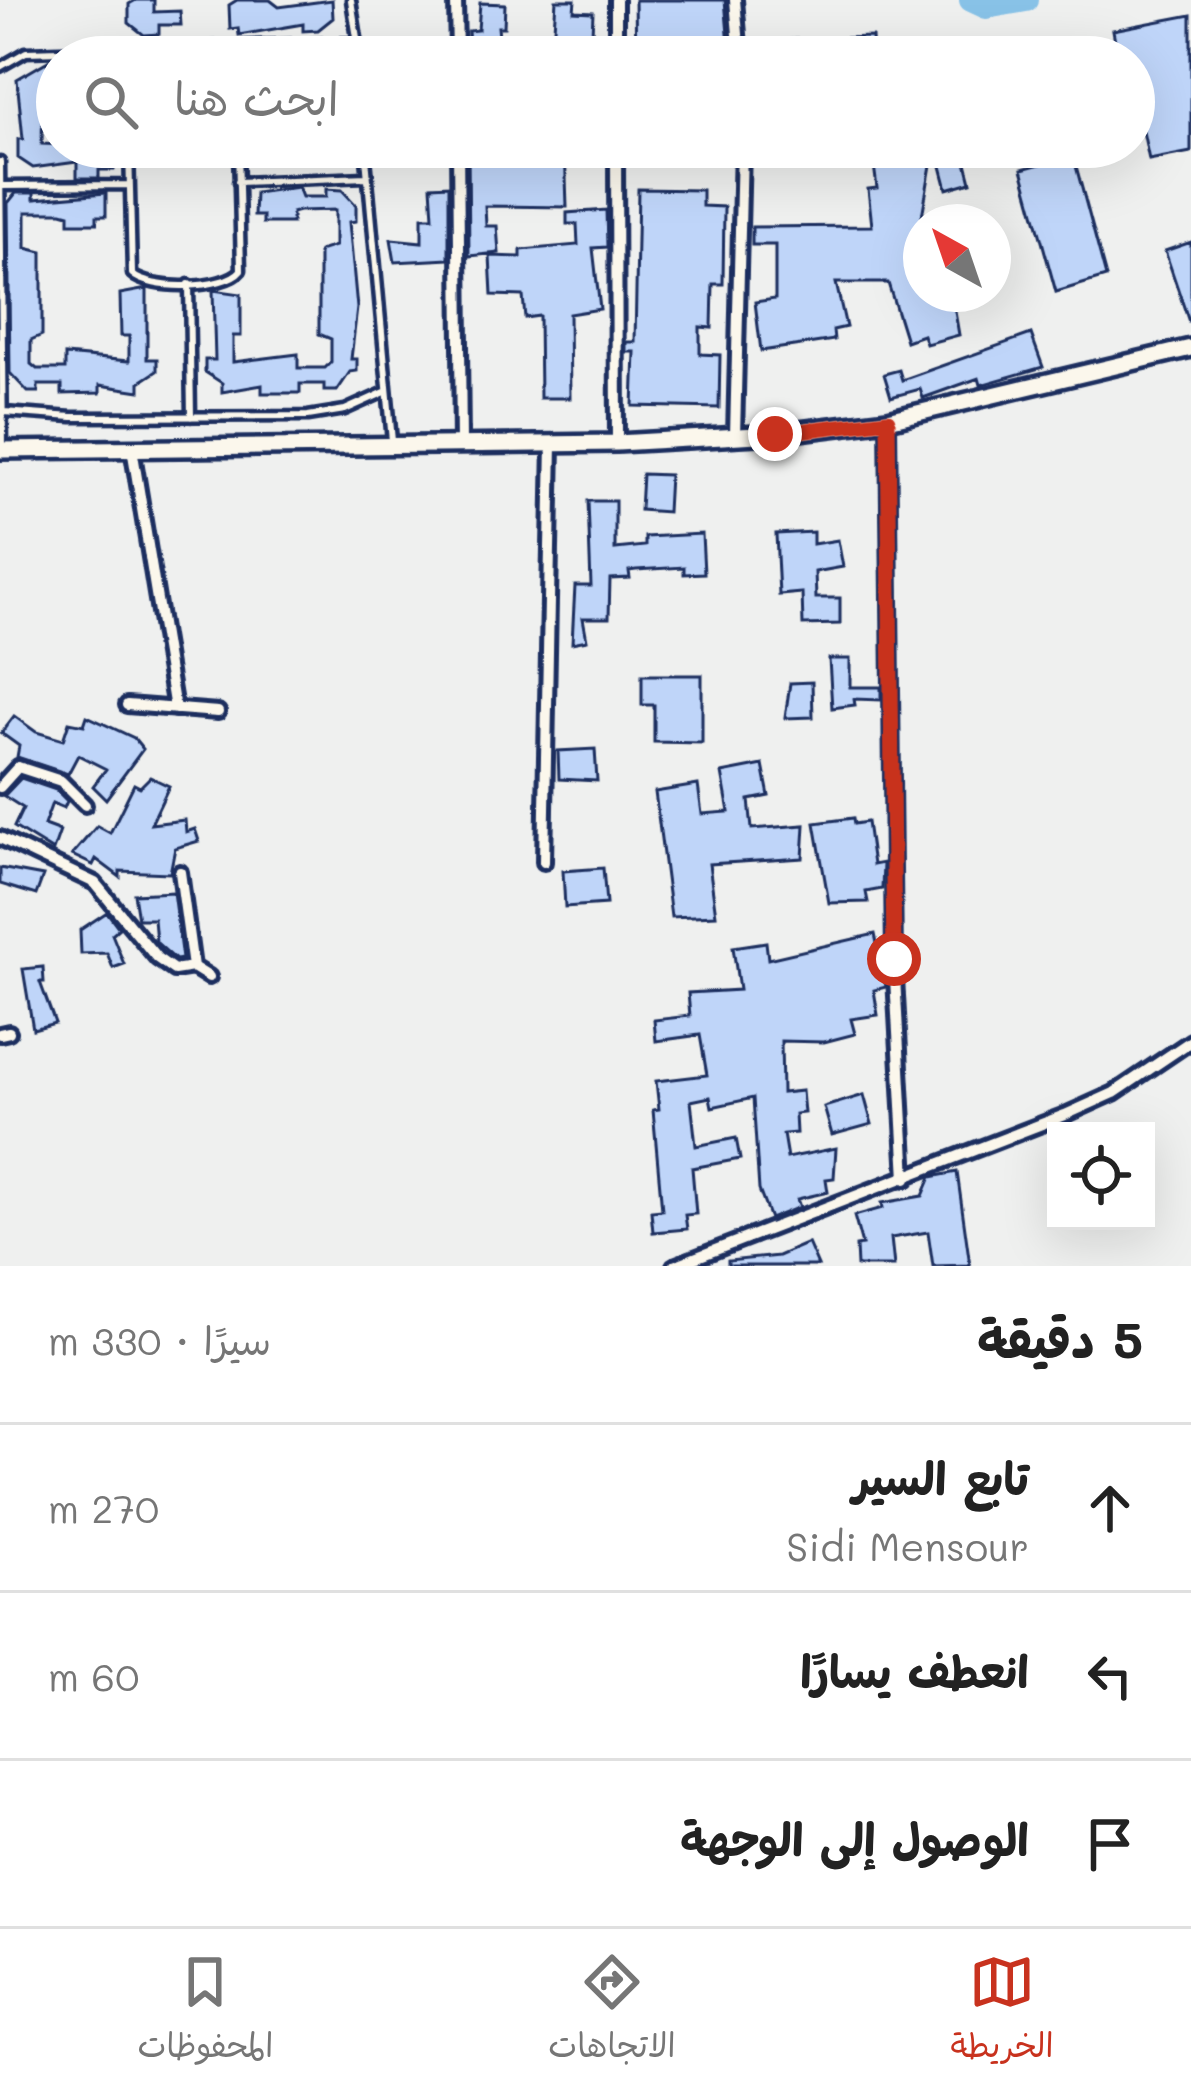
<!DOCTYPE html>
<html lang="ar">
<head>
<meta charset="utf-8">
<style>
  body { margin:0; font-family:Mali,"Playpen Sans Arabic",sans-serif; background:#f6f6f6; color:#222; direction:rtl }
  .controls { position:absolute; right:36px; bottom:36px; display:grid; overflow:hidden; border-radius:0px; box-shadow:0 12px 48px #0002 }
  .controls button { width:108px; height:108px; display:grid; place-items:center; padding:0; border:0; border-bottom:3px solid #e0e0e0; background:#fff; color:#222; font:60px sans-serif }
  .compass { position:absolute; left:903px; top:204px; width:108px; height:108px; border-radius:50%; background:#fff; box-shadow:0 12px 48px #0002; rotate:320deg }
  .stop { position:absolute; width:36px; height:36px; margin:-27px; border:9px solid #c8321e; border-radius:50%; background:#fff }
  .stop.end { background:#c8321e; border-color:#fff; box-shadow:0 3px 12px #0008 }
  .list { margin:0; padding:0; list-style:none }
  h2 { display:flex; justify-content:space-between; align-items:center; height:156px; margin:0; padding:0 48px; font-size:51px }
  h2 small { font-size:39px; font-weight:400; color:#767676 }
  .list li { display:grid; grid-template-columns:78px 1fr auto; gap:36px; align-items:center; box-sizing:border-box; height:168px; padding:0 48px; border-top:3px solid #e0e0e0 }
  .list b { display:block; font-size:45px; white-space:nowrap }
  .list p { margin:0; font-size:39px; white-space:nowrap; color:#767676 }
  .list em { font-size:39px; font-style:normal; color:#767676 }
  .icon { flex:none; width:66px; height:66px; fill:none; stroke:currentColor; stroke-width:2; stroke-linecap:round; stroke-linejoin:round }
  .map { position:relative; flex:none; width:1191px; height:1266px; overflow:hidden; direction:ltr }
  .search { position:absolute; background:#fff; box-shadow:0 12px 48px #0002; left:36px; right:36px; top:36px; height:132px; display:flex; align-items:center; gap:30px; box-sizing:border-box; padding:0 42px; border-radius:66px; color:#767676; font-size:45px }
  .sheet { height:660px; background:#fff }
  nav { display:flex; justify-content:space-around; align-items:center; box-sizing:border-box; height:168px; border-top:3px solid #e0e0e0; background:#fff; font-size:33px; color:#767676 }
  nav a { display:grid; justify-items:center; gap:6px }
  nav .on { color:#c8321e }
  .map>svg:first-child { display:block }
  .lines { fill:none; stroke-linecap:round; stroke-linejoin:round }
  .river { stroke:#88c2e7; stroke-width:24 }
  .building { fill:#bfd5f9; stroke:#1b2f5e; stroke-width:3 }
  .lane-casing { stroke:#1b2f5e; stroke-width:15 }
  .street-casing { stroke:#1b2f5e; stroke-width:20 }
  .secondary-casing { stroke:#1b2f5e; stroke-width:24 }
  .lane { stroke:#fbf7ec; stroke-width:6 }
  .street { stroke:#fbf7ec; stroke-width:10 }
  .secondary { stroke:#fbf7ec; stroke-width:15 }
  .route { stroke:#c8321e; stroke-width:15 }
</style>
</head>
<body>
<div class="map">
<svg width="1191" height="1266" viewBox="0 0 1191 1266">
  <rect width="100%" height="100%" fill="#eff0ef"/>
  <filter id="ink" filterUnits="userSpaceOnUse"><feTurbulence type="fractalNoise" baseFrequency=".00833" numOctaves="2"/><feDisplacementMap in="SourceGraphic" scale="24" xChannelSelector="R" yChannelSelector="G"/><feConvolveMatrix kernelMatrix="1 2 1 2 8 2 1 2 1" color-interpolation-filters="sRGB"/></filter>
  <g filter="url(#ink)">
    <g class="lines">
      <path class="river" d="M 971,0 L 986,7 L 1026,0"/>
    </g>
    <path class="building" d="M 136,0 L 154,0 L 154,12 L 180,11 L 181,25 L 159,25 L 159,34 L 144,35 L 129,23 L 129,4 Z
      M 237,0 L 270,0 L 279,7 L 332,0 L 333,18 L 318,30 L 303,31 L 303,24 L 239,35 L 238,28 L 230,29 L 229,5 Z
      M 556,0 L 575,0 L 574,11 L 593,12 L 592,34 L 565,32 L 566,57 L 532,57 L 531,43 L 553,43 Z
      M 635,0 L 725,0 L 730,57 L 636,57 Z
      M 480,3 L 505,4 L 504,27 L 498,27 L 501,57 L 470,56 L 468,31 L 478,30 Z
      M 1191,15 L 1191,152 L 1149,160 L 1134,88 L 1134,57 L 1118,57 L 1113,30 Z
      M 872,37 L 873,57 L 774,57 L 773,40 Z
      M 48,61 L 47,71 L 57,72 L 57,92 L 43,91 L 42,144 L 119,147 L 114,170 L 99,170 L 99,178 L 77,178 L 77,162 L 33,168 L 18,158 L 18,139 L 23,139 L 17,79 Z
      M 468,147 L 490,147 L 490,156 L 565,147 L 567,207 L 485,206 L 486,226 L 497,226 L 499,253 L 469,256 Z
      M 752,147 L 894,147 L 894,159 L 934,148 L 921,222 L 921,294 L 952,294 L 959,335 L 926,344 L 923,335 L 906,341 L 888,283 L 836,283 L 846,327 L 833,330 L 834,340 L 761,351 L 755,302 L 775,299 L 775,245 L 752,245 L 752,227 L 872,226 L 868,189 L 877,188 L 874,165 L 840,166 L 840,159 L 753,163 Z
      M 936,147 L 962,147 L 971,182 L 947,189 Z
      M 1073,155 L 1106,277 L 1056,292 L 1022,169 Z
      M 449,185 L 449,259 L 395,262 L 391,239 L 422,242 L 422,217 L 433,217 L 431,186 Z
      M 298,187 L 302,197 L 326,197 L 326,189 L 342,190 L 356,205 L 356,221 L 349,222 L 357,308 L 351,359 L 357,359 L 357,371 L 350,372 L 337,391 L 324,391 L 324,384 L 300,384 L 300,393 L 262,393 L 262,385 L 222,392 L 222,383 L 205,372 L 205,360 L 215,360 L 213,290 L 241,294 L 241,336 L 233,336 L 233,362 L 298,354 L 298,368 L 325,368 L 331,362 L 331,339 L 319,334 L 319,251 L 335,246 L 335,210 L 299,211 L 292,213 L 292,223 L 263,223 L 263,216 L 254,216 L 255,193 Z
      M 638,189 L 702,190 L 702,206 L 724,207 L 723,284 L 713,284 L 712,328 L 700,327 L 700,354 L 720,355 L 719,408 L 633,406 L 635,352 L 626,352 L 626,342 L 635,342 Z
      M 16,193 L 34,193 L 34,199 L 106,193 L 106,216 L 97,216 L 97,223 L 69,223 L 69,214 L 62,212 L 26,212 L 26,248 L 42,252 L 42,335 L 31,340 L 31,364 L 37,369 L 65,369 L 65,355 L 129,361 L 129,336 L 121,336 L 120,294 L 147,289 L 147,359 L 157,359 L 157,371 L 140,382 L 140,391 L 100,385 L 100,393 L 62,394 L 62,385 L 38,385 L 38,392 L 28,392 L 10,373 L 8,203 Z
      M 606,210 L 607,247 L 593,248 L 600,309 L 569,314 L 570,398 L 540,398 L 539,316 L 525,318 L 523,296 L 492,295 L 490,256 L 521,257 L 521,250 L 578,245 L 577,224 L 567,224 L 567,213 Z
      M 1191,242 L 1191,322 L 1189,322 L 1165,251 Z
      M 1031,334 L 1043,367 L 981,385 L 979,378 L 923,398 L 920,389 L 891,397 L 884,374 L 899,370 L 902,380 Z
      M 642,474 L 669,475 L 667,512 L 640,510 Z
      M 588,501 L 615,501 L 615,549 L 645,546 L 645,537 L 702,534 L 704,573 L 684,574 L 684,567 L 636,570 L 629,571 L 630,578 L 610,579 L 609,618 L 583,618 L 587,640 L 572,643 L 575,586 L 591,586 Z
      M 813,532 L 813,544 L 838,540 L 843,567 L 815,572 L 816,598 L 840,598 L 840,624 L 803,625 L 802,593 L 779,595 L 776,534 Z
      M 829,659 L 850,659 L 850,687 L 881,687 L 881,700 L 854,699 L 855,705 L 832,708 Z
      M 642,675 L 702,675 L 702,743 L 654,742 L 654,705 L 642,705 Z
      M 812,682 L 813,717 L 785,718 L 790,683 Z
      M 14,716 L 36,732 L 63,740 L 69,722 L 84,725 L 87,716 L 134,738 L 143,749 L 106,799 L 93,786 L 106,769 L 78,755 L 68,774 L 17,757 L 19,746 L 1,733 Z
      M 595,749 L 597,781 L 559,779 L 558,751 Z
      M 763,765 L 769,796 L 749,800 L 752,829 L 805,825 L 803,858 L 709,864 L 716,915 L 671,917 L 655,792 L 698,785 L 702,814 L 729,812 L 722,773 Z
      M 150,777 L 169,786 L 151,824 L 185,820 L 186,832 L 195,829 L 199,841 L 175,848 L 170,873 L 120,871 L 120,877 L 96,859 L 93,865 L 72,855 L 97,826 L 110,833 L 134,784 L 140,787 Z
      M 21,778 L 56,790 L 67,801 L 64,808 L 52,803 L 44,825 L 60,831 L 53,851 L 14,827 L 23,808 L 4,796 Z
      M 853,818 L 854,824 L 867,822 L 873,865 L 883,863 L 882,889 L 866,892 L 868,902 L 829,903 L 815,823 Z
      M 0,868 L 43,876 L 36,895 L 0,884 Z
      M 603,868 L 606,904 L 565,907 L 563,871 Z
      M 173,892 L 182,959 L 176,960 L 156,942 L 154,919 L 138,919 L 134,894 Z
      M 107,912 L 119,928 L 112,934 L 124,964 L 113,968 L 107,953 L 81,954 L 80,930 Z
      M 875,934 L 886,987 L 874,990 L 878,1015 L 851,1019 L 855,1034 L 824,1042 L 781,1041 L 782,1093 L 802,1091 L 804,1113 L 795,1114 L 796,1133 L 783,1134 L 787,1158 L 836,1148 L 834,1178 L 826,1179 L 828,1192 L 797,1199 L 800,1207 L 770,1219 L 759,1190 L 753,1098 L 712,1107 L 710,1097 L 691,1101 L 696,1146 L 736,1138 L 740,1159 L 692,1168 L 696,1214 L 685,1215 L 687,1229 L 653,1232 L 651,1211 L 662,1210 L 653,1110 L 659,1109 L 656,1081 L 707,1075 L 700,1035 L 656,1041 L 654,1020 L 690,1016 L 688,993 L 739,990 L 733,947 L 766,942 L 768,959 Z
      M 43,967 L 44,982 L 40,982 L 55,1023 L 33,1029 L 23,969 Z
      M 864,1095 L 872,1124 L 832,1135 L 824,1107 Z
      M 957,1172 L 970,1265 L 933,1266 L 928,1232 L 891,1238 L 894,1266 L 857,1266 L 856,1246 L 862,1245 L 854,1216 L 883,1208 L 882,1203 L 923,1196 L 931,1177 Z
      M 808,1243 L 818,1266 L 728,1266 L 728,1261 L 778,1256 Z"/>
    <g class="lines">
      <g class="lane-casing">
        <path id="lane" d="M 351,0 L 360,57
          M 0,67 L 26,52 L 359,42
          M 129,147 L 132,274 C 149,291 225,290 241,270 L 238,147
          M 365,147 L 392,441
          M 0,162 L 3,447
          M 238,182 L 366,177
          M 0,186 L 129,185
          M 189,284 L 191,417
          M 4,412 L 72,417 L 308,416 L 345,410 L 385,392"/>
      </g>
      <g class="street-casing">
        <path id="street" d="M 456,0 L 457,57
          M 616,0 L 616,57
          M 735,0 L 740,57
          M 458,147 L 461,444
          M 616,147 L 617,443
          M 888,420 L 894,959 L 906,1179
          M 735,436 L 742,147
          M 132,448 L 175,709
          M 127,705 L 218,712
          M 0,787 L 18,767 L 61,781 L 85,805
          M 0,838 L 95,883 L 157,958 L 174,970 L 193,967 L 180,872
          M 544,862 L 552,443
          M 193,967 L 209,977
          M 0,1034 L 9,1032
          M 674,1266 L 1065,1115 L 1114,1093 L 1191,1041"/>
      </g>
      <g class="secondary-casing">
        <path id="secondary" d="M 0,450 L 617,443 L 775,434 L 888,420 L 1191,348"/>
      </g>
      <use href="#lane" class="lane"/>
      <use href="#street" class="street"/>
      <use href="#secondary" class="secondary"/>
    </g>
  </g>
  <g class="lines" filter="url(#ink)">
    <path class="route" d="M 775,434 L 888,420 L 894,959"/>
  </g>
</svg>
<div class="controls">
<button><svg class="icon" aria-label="locate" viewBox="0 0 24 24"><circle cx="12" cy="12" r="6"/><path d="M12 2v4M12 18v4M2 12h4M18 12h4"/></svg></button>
</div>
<svg class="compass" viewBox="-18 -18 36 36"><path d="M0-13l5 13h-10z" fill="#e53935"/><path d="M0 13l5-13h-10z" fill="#767676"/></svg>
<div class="stop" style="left:894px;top:959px"></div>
<div class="stop end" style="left:775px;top:434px"></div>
<div class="search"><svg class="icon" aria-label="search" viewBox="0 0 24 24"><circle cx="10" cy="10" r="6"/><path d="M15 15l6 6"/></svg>ابحث هنا</div>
</div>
<section class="sheet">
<h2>5 دقيقة<small>سيرًا · 330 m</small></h2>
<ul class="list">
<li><svg class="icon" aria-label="ahead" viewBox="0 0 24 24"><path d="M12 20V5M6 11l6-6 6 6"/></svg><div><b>تابع السير</b><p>Sidi Mensour</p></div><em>270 m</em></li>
<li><svg class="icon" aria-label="left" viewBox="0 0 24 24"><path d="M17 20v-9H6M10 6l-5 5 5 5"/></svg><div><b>انعطف يسارًا</b></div><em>60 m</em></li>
<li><svg class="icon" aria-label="arrive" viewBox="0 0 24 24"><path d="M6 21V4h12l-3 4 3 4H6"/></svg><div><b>الوصول إلى الوجهة</b></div></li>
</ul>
</section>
<nav>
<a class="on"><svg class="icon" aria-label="map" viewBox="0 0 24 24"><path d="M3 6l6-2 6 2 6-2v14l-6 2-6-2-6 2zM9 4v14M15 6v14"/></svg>الخريطة</a>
<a><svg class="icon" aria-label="directions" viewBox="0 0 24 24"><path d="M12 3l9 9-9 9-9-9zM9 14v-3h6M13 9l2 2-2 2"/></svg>الاتجاهات</a>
<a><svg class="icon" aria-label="saved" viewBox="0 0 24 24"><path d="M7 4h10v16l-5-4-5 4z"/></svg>المحفوظات</a>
</nav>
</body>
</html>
